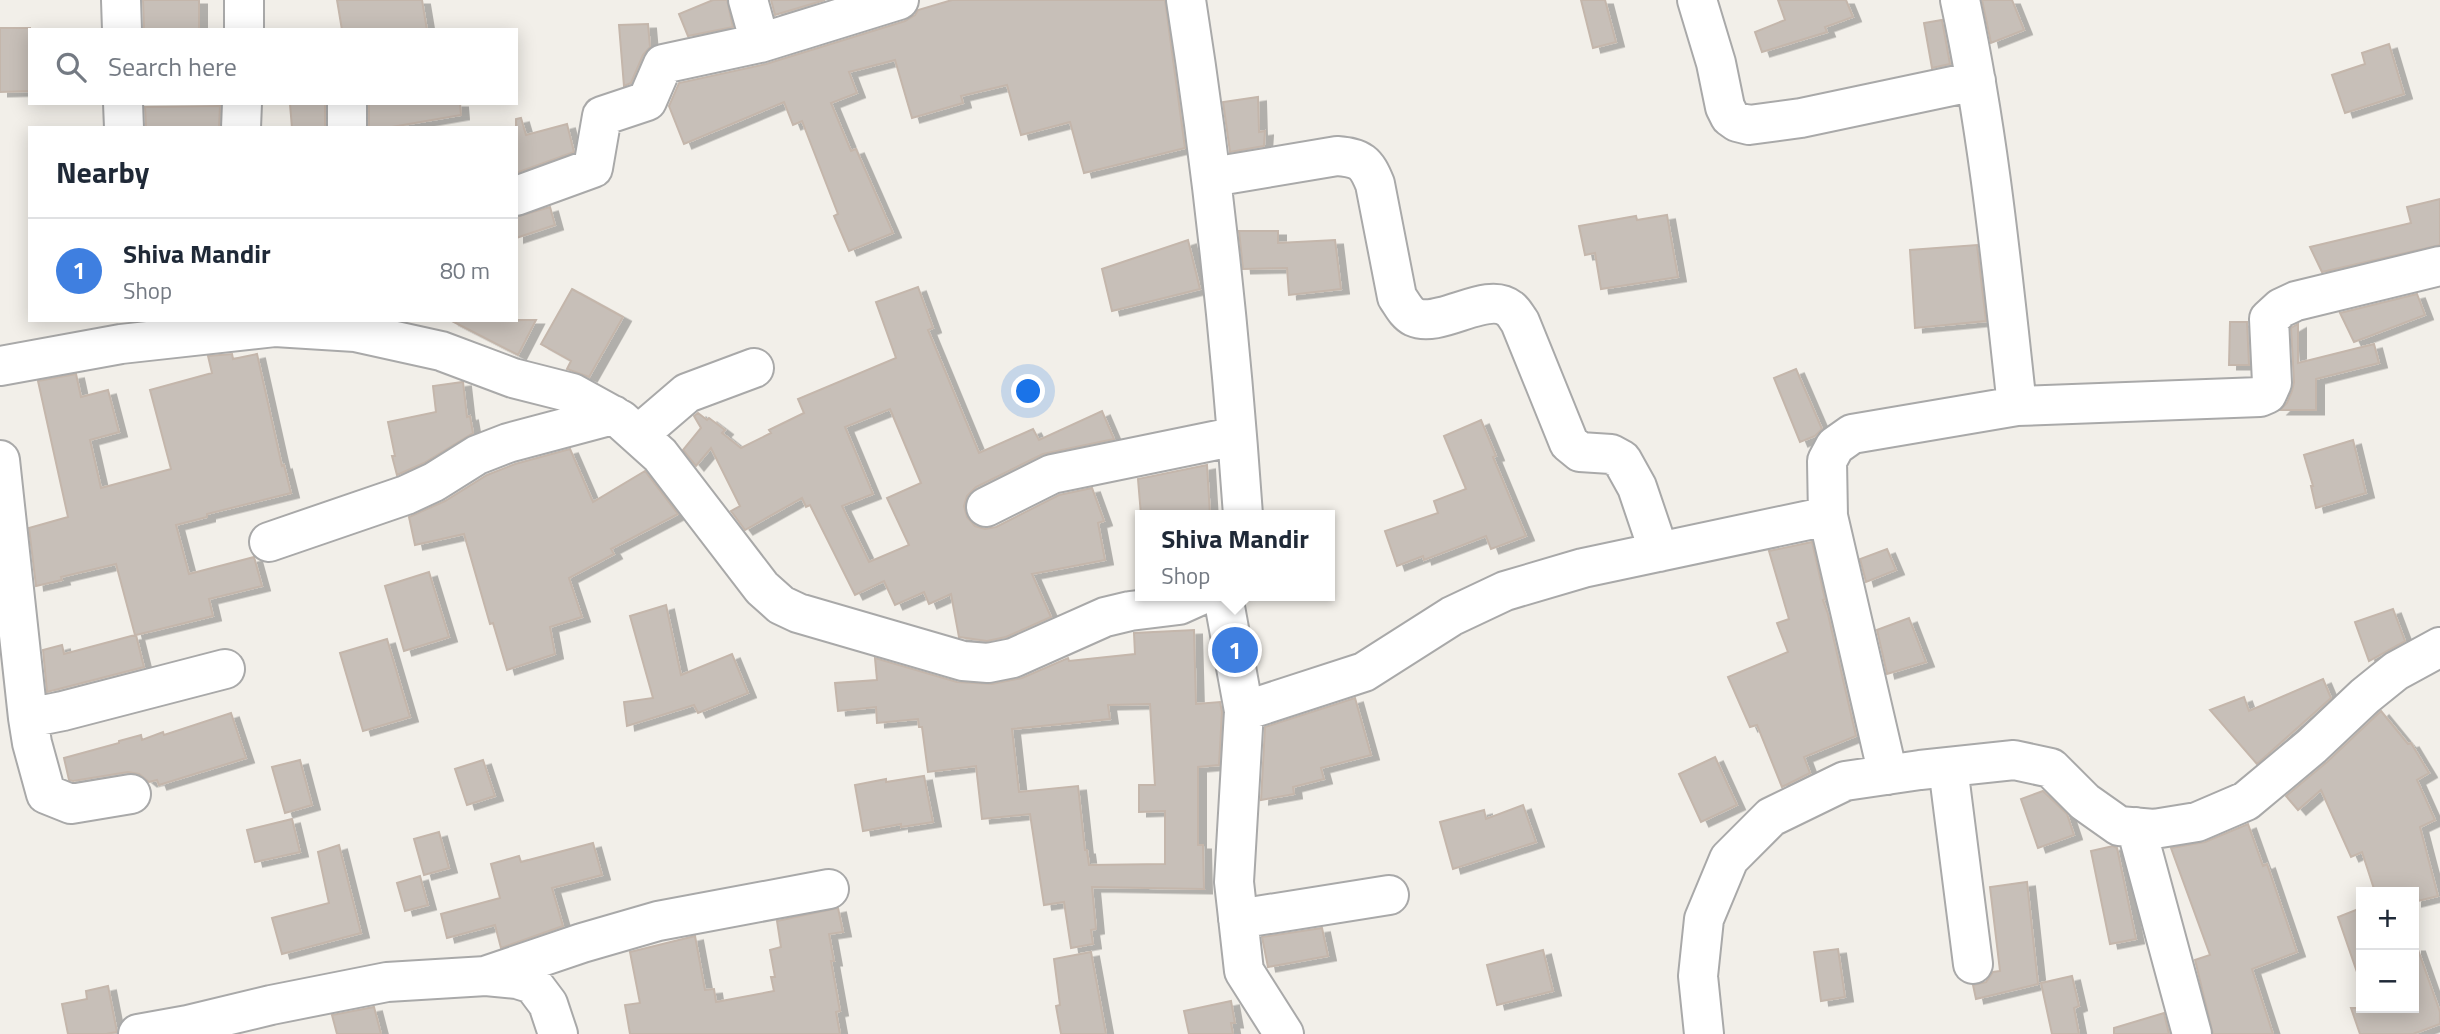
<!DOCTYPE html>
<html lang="en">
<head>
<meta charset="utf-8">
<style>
  body { margin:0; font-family:"Titillium Web",sans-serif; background:#f2f2f3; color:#1f2937 }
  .controls { position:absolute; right:21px; bottom:21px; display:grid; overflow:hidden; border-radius:0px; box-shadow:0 4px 18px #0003 }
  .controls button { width:63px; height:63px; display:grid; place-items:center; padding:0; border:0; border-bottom:2px solid #e0e1e3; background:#fff; color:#1f2937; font:35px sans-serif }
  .you { position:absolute; left:1029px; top:392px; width:24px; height:24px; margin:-18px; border:5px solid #fff; border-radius:50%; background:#1a73e8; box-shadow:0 0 0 10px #1a73e833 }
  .badge { display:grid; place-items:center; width:46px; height:46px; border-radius:50%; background:#d93025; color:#fff; font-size:23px; font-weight:700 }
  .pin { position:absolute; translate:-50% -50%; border:4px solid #fff; box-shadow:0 2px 7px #0006 }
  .popup { position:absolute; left:1135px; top:510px; width:200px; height:91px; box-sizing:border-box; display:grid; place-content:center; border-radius:0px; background:#fff; filter:drop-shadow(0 2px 5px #0005); font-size:23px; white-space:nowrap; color:#747a83 }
  .popup b { font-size:26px; color:#1f2937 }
  .popup::after { content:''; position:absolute; left:50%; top:100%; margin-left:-14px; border:14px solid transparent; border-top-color:#fff }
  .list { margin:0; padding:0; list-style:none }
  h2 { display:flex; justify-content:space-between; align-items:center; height:91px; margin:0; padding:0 28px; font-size:30px }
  h2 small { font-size:23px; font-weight:400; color:#747a83 }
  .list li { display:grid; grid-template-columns:46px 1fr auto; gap:21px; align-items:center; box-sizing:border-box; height:105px; padding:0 28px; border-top:2px solid #e0e1e3 }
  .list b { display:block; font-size:26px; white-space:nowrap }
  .list p { margin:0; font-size:23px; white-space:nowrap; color:#747a83 }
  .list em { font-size:23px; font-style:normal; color:#747a83 }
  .icon { flex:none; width:38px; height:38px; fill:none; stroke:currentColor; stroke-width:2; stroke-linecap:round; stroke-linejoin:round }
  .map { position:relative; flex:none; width:2440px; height:1034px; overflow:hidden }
  .search { position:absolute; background:#fff; box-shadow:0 4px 18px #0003; left:28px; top:28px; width:490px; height:77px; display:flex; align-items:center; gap:18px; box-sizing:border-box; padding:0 24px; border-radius:0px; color:#747a83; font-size:26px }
  .panel { position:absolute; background:#fff; box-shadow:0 4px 18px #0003; left:28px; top:126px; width:490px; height:196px; border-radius:0px }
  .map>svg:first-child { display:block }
  .building { fill:#c7bfb8; stroke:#c4b6ab; stroke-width:2; fill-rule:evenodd; filter:url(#shadow) }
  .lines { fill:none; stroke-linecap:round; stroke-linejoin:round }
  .minor-casing { stroke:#a9a9a9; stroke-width:42 }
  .minor { stroke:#fff; stroke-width:38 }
</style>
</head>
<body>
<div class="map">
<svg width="2440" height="1034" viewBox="0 0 2440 1034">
  <defs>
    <filter id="shadow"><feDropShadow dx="8" dy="4.5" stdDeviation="0" flood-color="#0004"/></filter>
  </defs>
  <rect width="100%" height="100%" fill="#f2efe9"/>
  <path class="building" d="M 143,0 L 199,0 L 199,30 L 144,30 Z
    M 337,0 L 422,0 L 427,30 L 342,30 Z
    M 713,0 L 727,0 L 733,27 L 688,36 L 679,14 Z
    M 771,0 L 825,0 L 775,15 Z
    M 952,0 L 1165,0 L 1185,148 L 1084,173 L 1070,122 L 1021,135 L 1007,85 L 961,96 L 963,103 L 912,118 L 895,60 L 849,72 L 857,93 L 831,103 L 851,151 L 856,149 L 893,233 L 849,251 L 834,216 L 838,214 L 802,121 L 793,125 L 784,102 L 684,144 L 669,106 L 679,83 L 766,64 L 905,21 L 915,15 L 918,10 Z
    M 1581,0 L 1605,0 L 1616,42 L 1593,48 Z
    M 1778,0 L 1846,0 L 1853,17 L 1825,27 L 1827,32 L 1762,52 L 1755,32 L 1785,20 Z
    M 1982,0 L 2012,0 L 2024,30 L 1991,43 Z
    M 1942,20 L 1950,64 L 1932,68 L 1924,23 Z
    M 648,24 L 650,47 L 643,55 L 631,83 L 624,86 L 619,25 Z
    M 0,28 L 30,28 L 30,91 L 0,92 Z
    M 2389,44 L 2404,94 L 2345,113 L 2332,75 L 2365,64 L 2362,53 Z
    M 1258,97 L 1259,132 L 1265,131 L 1264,146 L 1230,152 L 1223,102 Z
    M 325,103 L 325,128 L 292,128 L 290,104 Z
    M 369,103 L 460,103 L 461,115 L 386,128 L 369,128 Z
    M 220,106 L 219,128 L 146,128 L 145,107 Z
    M 521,118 L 526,135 L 567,124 L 574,152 L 516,173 L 516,119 Z
    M 2440,199 L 2440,245 L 2322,272 L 2310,247 L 2411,223 L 2407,207 Z
    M 550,207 L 555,225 L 516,238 L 516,217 Z
    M 1667,215 L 1678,277 L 1601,289 L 1595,253 L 1585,255 L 1579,226 L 1636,216 L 1637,220 Z
    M 1239,231 L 1278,231 L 1278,243 L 1335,240 L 1341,289 L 1289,295 L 1287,268 L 1243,269 Z
    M 1188,240 L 1200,289 L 1112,311 L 1102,269 Z
    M 1977,245 L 1986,321 L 1915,328 L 1910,250 Z
    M 918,287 L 933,328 L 928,330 L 979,453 L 1033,429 L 1039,440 L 1102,411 L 1114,439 L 1043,454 L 976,487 L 967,496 L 964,506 L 967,517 L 975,526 L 985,529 L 996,527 L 1059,495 L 1092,488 L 1104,521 L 1098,523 L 1105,560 L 1032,574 L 1051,617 L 1006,637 L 987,641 L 959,637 L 951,594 L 929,604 L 924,592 L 895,605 L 884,581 L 855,595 L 810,505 L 806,507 L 802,498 L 745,530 L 731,511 L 740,506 L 711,448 L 696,466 L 683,450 L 701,428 L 694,416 L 698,413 L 707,420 L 709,418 L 725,430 L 722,433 L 741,448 L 771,433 L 769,430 L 804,413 L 798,399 L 896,358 L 876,302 ZM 890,409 L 921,483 L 887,498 L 909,545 L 869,562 L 842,506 L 873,494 L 845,427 Z
    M 572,289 L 623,317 L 589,377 L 567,369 L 571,361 L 541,344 Z
    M 2417,294 L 2425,315 L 2354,342 L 2340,313 Z
    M 450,320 L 536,320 L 518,355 Z
    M 2230,322 L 2247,322 L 2249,365 L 2229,365 Z
    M 2298,324 L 2298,363 L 2374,344 L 2379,363 L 2316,379 L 2316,410 L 2280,410 L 2287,403 L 2292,391 L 2294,382 L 2291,328 Z
    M 232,354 L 233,359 L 257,354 L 282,466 L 284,465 L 291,493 L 207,514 L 207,517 L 176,525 L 189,574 L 254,557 L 262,586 L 209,599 L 213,616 L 136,635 L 144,667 L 47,692 L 43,650 L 62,645 L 64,654 L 135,635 L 116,564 L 61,577 L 62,580 L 36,586 L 29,528 L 68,517 L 38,381 L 76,374 L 81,397 L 108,390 L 119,432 L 90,440 L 101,488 L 171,469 L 150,390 L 212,373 L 208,356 Z
    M 1796,369 L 1822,429 L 1815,436 L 1800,442 L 1774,378 Z
    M 463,382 L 467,417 L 470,416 L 473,433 L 424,463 L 397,475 L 392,456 L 395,456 L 388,422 L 436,412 L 433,386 Z
    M 1481,420 L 1496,456 L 1493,457 L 1526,536 L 1491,549 L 1486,536 L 1424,560 L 1423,556 L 1397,566 L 1385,531 L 1438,513 L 1434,501 L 1466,489 L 1444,436 Z
    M 2353,440 L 2366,493 L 2316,508 L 2311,486 L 2313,486 L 2304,455 Z
    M 570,449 L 593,502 L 645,471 L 678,514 L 611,549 L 614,554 L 569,578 L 582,617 L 550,627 L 555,654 L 507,670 L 493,623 L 490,624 L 464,534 L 415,545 L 409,517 L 445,501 L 487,475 L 515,464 Z
    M 1207,465 L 1210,515 L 1141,515 L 1138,479 Z
    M 1812,542 L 1825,599 L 1823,600 L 1828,614 L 1856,736 L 1804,757 L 1810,773 L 1782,787 L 1757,725 L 1750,727 L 1728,677 L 1788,652 L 1777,623 L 1789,619 L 1769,551 Z
    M 1887,549 L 1896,570 L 1866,582 L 1860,559 Z
    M 429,572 L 449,637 L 404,651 L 385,586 Z
    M 666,605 L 681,675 L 732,654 L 748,693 L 698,713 L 694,705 L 627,726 L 624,702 L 653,698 L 630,616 Z
    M 2393,609 L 2405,641 L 2369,661 L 2355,622 Z
    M 1909,618 L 1926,662 L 1887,674 L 1877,630 Z
    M 1194,630 L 1196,704 L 1220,702 L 1222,712 L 1219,765 L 1198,767 L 1198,845 L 1203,845 L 1204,889 L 1092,887 L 1096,929 L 1091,930 L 1093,944 L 1071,948 L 1064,902 L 1044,905 L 1030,814 L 982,819 L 976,766 L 928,772 L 922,727 L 919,727 L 918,719 L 877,723 L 876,707 L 838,711 L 835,683 L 877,680 L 875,658 L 957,682 L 992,684 L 1022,678 L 1068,658 L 1069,661 L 1135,654 L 1134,633 ZM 1150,704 L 1155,785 L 1139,785 L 1139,812 L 1165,811 L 1165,864 L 1089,865 L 1087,850 L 1085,850 L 1078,786 L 1019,792 L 1012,729 L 1110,719 L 1108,705 Z
    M 387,639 L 410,717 L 363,731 L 340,653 Z
    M 2323,679 L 2331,698 L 2257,764 L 2210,710 L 2244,697 L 2249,711 Z
    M 1355,698 L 1371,755 L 1321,768 L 1324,779 L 1293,787 L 1294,794 L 1261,800 L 1265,727 Z
    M 2381,711 L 2408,744 L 2411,743 L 2429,773 L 2417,780 L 2435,820 L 2420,827 L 2438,896 L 2414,902 L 2414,892 L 2375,892 L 2362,852 L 2351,857 L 2321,790 L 2298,810 L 2286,796 L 2327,762 Z
    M 231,713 L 246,758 L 159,785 L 157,780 L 149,782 L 139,774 L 128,772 L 73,781 L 69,780 L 64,758 L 119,743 L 119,741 L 141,735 L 142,740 L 163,732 L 164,735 Z
    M 1715,757 L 1737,805 L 1701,822 L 1679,774 Z
    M 300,760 L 312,805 L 285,813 L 272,767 Z
    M 483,760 L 495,796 L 467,805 L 455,769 Z
    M 924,776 L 933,822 L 901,827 L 901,824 L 863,831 L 855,785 L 886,779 L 886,782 Z
    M 2043,791 L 2067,814 L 2074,835 L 2038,848 L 2021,799 Z
    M 1523,805 L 1536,842 L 1453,869 L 1440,822 L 1484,810 L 1486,819 Z
    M 292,819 L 300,852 L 255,862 L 247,830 Z
    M 2248,824 L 2263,866 L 2267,864 L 2297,952 L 2252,969 L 2273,1034 L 2213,1034 L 2195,960 L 2210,955 L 2171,848 L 2205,842 Z
    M 439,832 L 449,868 L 424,875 L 414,839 Z
    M 593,843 L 602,875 L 552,888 L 563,926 L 501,948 L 495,925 L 447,938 L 441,914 L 500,898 L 491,864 L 519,856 L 521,862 Z
    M 339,845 L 361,933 L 282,954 L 272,918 L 329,903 L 318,852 Z
    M 2113,846 L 2117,848 L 2136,939 L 2110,944 L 2091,851 Z
    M 420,876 L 428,905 L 405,911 L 397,883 Z
    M 2027,882 L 2038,984 L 1976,999 L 1973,985 L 1986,982 L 1993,972 L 2000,971 L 1990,887 Z
    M 838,908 L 843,932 L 829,934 L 834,961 L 831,961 L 840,1011 L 836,1012 L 840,1034 L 630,1034 L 625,1005 L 640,1003 L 630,952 L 695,936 L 705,990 L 714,989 L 716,1002 L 774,991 L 771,977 L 775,977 L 770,950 L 781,947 L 777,921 Z
    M 2361,908 L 2361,974 L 2358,975 L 2338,917 Z
    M 1322,928 L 1328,956 L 1268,967 L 1262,937 Z
    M 2414,947 L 2417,947 L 2440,1012 L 2440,1024 L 2413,1034 L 2360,1034 L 2351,1008 L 2414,1008 Z
    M 1838,949 L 1845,997 L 1821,1001 L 1814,952 Z
    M 1543,950 L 1553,991 L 1497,1005 L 1487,965 Z
    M 1091,952 L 1106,1034 L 1061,1034 L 1056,1006 L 1060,1005 L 1054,959 Z
    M 2072,976 L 2079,1006 L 2074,1008 L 2079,1034 L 2052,1034 L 2041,983 Z
    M 108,986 L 117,1032 L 106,1034 L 68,1034 L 62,1004 L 87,999 L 86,991 Z
    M 1231,1001 L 1235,1023 L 1231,1023 L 1233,1034 L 1189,1034 L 1184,1011 Z
    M 374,1007 L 381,1034 L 337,1034 L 332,1015 Z
    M 2164,1013 L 2169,1034 L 2114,1034 L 2114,1028 Z"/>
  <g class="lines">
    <g class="minor-casing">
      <path id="minor" d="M 121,0 L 122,30
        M 244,0 L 244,30
        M 748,0 L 760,43
        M 1186,0 C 1213,171 1231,343 1243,515
        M 1697,0 L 1716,63 L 1725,107 L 1730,117 L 1737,122 L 1749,125 L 1801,118 L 1976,81
        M 123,103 L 124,128
        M 241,128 L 242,103
        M 347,128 L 347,103
        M 1212,177 L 1337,156 C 1361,158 1366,162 1375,184 L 1397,297 C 1402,304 1406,313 1414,317 C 1440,329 1487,290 1510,309 C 1514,312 1517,318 1520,322 L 1569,443 L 1580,452 L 1611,454 L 1622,460 L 1637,487 L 1659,552
        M 516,196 L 593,168 L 602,116 L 647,101 L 663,64 L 760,43 L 899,0
        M 0,366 L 121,344 L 275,327 L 355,332 L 441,351 L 513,378 L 572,393 L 621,420 L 660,455 L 762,588 L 781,605 L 798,613 L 963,661 L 988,663 L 1013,658 L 1105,617 L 1130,611 L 1179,605 L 1199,596
        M 2017,406 L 2260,397 L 2267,394 L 2272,383 L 2269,319 L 2281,308 L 2296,301 L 2440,266
        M 638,435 L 687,393 L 754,368
        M 0,460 L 28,718 L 63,711 L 225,669
        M 986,507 L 1052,474 L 1237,436
        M 269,542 L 406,495 L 434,482 L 477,455 L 508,443 L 613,415
        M 1223,596 L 1244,711 L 1234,882 L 1244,971 L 1284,1034
        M 1244,711 L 1364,672 L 1452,616 L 1505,591 L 1583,568 L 1828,516
        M 28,718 L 32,743 L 46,794 L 71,804 L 131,794
        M 1948,767 L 1973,964
        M 1888,775 L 1828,516 L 1827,461 L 1835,446 L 1852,434 L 2017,406 C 2002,270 1989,134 1960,0
        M 2136,827 L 2192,1034
        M 1238,919 L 1389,895
        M 488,975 L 582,943 L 658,921 L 829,889
        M 138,1034 L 188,1025 L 271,1005 L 387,982 L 486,976 L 517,979 L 533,984 L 548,1004 L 558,1034
        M 1704,1034 L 1698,976 L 1704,919 L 1729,859 L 1771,817 L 1845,781 L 1920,770 L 2014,760 L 2051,768 L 2085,802 L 2119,826 L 2154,829 L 2197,822 L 2246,801 L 2312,746 L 2365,696 L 2396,671 L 2440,647"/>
    </g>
    <use href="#minor" class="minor"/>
  </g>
</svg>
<div class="controls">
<button>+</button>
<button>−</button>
</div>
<div class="you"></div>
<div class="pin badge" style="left:1235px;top:650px;background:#3f7fe0">1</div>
<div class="popup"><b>Shiva Mandir</b>Shop</div>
<div class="search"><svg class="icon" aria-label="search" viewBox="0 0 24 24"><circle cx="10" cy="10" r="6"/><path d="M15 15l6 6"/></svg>Search here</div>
<section class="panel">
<h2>Nearby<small></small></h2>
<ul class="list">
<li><span class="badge" style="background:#3f7fe0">1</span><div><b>Shiva Mandir</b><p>Shop</p></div><em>80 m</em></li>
</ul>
</section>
</div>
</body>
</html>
